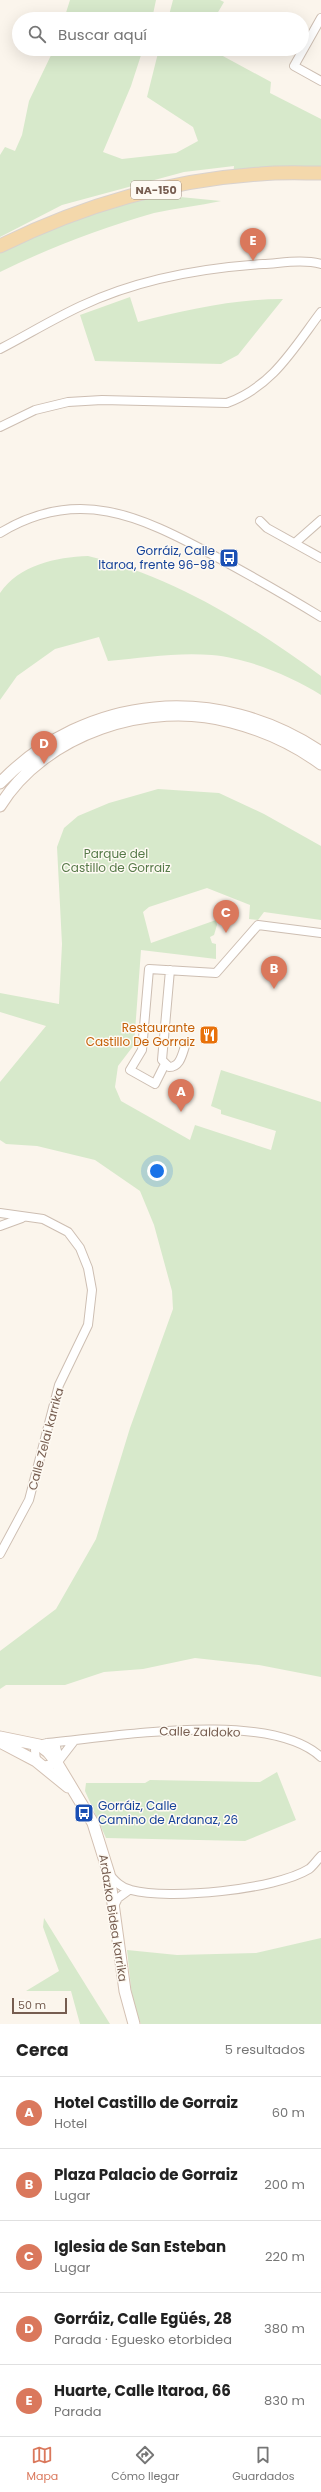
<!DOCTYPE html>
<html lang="es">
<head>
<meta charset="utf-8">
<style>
  body { margin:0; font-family:Poppins,sans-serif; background:#f2f2f2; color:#222 }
  .scale { position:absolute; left:12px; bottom:10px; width:55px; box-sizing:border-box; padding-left:4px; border:2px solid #765d50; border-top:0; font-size:11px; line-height:14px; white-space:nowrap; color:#765d50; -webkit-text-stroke:3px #fefaf3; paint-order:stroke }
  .you { position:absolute; left:157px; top:1171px; width:14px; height:14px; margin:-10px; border:3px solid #fff; border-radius:50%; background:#1a73e8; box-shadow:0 0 0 6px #1a73e833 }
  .badge { display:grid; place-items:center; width:26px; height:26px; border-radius:50%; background:#da785c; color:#fff; font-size:13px; font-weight:700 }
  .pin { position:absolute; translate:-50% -33px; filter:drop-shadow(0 1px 2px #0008) }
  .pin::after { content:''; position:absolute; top:21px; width:14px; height:12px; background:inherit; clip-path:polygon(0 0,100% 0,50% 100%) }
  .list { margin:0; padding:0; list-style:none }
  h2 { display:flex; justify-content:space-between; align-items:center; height:52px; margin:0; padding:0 16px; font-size:17px }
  h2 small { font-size:13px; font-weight:400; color:#767676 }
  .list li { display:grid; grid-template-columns:26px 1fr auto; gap:12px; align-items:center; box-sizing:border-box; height:72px; padding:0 16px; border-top:1px solid #e0e0e0 }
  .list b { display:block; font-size:15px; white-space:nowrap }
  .list p { margin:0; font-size:13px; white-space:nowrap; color:#767676 }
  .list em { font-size:13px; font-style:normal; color:#767676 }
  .icon { flex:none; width:22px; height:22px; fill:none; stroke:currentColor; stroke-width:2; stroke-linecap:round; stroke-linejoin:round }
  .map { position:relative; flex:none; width:321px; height:2024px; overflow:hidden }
  .search { position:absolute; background:#fff; box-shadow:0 4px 16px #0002; left:12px; right:12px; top:12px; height:44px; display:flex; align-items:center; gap:10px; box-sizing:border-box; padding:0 14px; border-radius:22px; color:#767676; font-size:15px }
  .sheet { height:412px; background:#fff }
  nav { display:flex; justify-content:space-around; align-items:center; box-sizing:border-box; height:56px; border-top:1px solid #e0e0e0; background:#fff; font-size:11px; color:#767676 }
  nav a { display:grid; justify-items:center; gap:2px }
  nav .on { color:#da785c }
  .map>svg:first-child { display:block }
  .green { fill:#d7e9cb }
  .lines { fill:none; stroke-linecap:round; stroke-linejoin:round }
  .street-casing { stroke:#cdbeb2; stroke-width:10 }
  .secondary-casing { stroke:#d3c0b2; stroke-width:13 }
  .primary-casing { stroke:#d9d2ce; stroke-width:15 }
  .street { stroke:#fff; stroke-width:8 }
  .secondary { stroke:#fff; stroke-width:11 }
  .primary { stroke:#f4d8ab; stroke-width:13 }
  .labels { text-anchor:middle; stroke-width:3; stroke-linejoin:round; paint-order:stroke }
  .shield { fill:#fefaf3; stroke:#9f8c81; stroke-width:1 }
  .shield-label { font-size:11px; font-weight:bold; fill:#765d50 }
  .transit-label { font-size:12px; fill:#164399; stroke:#fefaf3; text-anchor:end }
  .park-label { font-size:12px; fill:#577a49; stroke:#fefaf3 }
  .food-label { font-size:12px; fill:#c56008; stroke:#fefaf3; text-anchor:end }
  .street-label { font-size:12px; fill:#765d50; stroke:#fefaf3 }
</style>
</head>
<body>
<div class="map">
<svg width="321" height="2024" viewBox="0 0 321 2024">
  <rect width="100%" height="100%" fill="#fbf5ec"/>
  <path class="green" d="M 70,0 L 156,0 L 152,19 L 64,19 Z
    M 173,0 L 220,0 L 224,2 L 214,19 L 168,19 Z
    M 54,49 L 143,49 L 131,86 L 103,152 L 122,159 L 176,153 L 198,141 L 193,127 L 147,97 L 159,49 L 210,49 L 271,82 L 270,93 L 321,119 L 321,177 L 233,177 L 234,166 L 184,172 L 62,205 L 0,237 L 0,155 L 5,147 L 15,151 L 22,135 L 29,101 Z
    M 161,193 L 174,193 L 180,197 L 221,201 C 199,206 176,208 154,213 C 101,228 49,248 0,272 L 0,252 L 55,226 Z
    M 130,297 L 138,322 C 186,310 234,299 283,299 L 238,355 L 221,364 L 95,361 L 80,315 Z
    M 88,556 C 171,575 253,626 321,676 L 321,695 C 291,676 247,658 212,655 C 177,652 142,658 108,661 L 99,637 L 55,649 L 17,676 L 0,700 L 0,593 C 19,565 56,557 88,556 Z
    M 158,789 L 219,793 L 264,814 L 321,846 L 321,920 L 264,912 L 258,920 L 249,919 L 250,905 L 207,888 L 149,907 L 143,912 L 151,943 L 216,920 L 217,925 L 214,935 L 210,937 L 212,943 L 216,944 L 216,959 L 141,950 L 134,1045 L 118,1066 L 115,1087 L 121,1101 L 190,1140 L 195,1125 L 271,1150 L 276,1131 L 221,1114 L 221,1110 L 211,1106 L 221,1070 L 321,1102 L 321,1677 L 259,1665 L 195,1658 L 143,1669 L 104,1672 L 65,1685 L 6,1685 L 0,1689 L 0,1651 L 56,1609 L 96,1539 L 130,1428 L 173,1309 L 172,1291 L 154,1225 L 140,1191 L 95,1160 L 37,1146 L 6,1144 L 0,1140 L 0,1082 L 46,1026 L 0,1012 L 0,993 L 59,1004 L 62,944 L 57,847 L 64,828 L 78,816 L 109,803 Z
    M 277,1772 L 296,1820 L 245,1841 L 106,1838 L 85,1791 L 86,1783 L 145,1783 L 150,1780 L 260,1782 Z
    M 44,1918 L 110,2024 L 80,2024 L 71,1991 L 26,1991 L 59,1971 L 43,1927 Z
    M 321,1938 L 321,2024 L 141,2024 L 133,2006 L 127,1950 L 177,1955 L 256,1953 Z"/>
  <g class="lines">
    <g class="street-casing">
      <path id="street" d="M 321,18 L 294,66 L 321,81
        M 0,349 C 27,335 53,319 81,306 C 136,280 202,268 263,264 C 282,263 303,259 321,264
        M 0,427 L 35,410 L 68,402 L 102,400 L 227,403 C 273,386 293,349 321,312
        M 260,521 L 267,528 L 321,558
        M 0,533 C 77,486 140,516 211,554 C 248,574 285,595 321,617
        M 296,542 L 321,520
        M 170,970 L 162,1060 L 169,1067 C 180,1067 182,1055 185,1046
        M 165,1064 L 155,1084 L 130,1070 L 142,1050 L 149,969 L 216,973 L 258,925 L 321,933
        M 0,1213 L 43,1219 L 68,1232 L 80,1248 L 88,1268 L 92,1290 L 88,1325 L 59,1385 L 29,1500 L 0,1554
        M 0,1226 L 22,1218
        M 47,1743 L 56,1747 L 59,1759
        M 36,1761 L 35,1750 L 39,1745 L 47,1743 C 114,1737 269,1709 321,1757
        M 43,1766 L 57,1763 L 74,1741
        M 109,1874 C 115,1881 121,1888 131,1890 C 169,1900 275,1890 309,1869 C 313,1866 317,1860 321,1856
        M 114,1906 L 118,1898 L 129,1890"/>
    </g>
    <g class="secondary-casing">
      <path id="secondary" d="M 0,783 C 87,693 218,683 321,752
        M 0,806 C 44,734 149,699 231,722 C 262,730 295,745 321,764
        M 0,1737 L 39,1745 L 48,1752 L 57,1763 L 93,1823 L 109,1874 L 125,1991 L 134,2024
        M 0,1742 L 36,1761 L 68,1787"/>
    </g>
    <g class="primary-casing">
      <path id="primary" d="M 0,246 C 81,206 170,180 260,174 C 280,172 301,173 321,173"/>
    </g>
    <use href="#street" class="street"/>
    <use href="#secondary" class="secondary"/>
    <use href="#primary" class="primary"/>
  </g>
  <defs>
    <g id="bus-square" transform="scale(1)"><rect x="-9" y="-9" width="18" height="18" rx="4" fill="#1a4fb4" stroke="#fefaf3"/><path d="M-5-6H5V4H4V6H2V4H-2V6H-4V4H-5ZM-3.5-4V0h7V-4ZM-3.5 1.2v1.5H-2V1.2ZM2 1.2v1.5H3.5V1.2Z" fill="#fff"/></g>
    <g id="restaurant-square" transform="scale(1)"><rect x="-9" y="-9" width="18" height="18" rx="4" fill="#e8710a" stroke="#fefaf3"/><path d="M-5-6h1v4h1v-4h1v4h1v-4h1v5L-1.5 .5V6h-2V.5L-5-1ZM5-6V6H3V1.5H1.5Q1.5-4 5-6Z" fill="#fff"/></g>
  </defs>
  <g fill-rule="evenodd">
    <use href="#bus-square" x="229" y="558"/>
    <use href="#restaurant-square" x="209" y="1035"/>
    <use href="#bus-square" x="84" y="1813"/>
  </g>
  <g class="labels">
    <rect class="shield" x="131" y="181" width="50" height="18" rx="3"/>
    <g class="shield-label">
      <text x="156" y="194">NA-150</text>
    </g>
    <g class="transit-label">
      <text x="215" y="555">Gorráiz, Calle<tspan x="215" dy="14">Itaroa, frente 96-98</tspan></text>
      <text x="98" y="1810" text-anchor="start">Gorráiz, Calle<tspan x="98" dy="14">Camino de Ardanaz, 26</tspan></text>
    </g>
    <g class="park-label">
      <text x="116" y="858">Parque del<tspan x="116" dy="14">Castillo de Gorraiz</tspan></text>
    </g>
    <g class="food-label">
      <text x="195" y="1032">Restaurante<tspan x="195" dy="14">Castillo De Gorraiz</tspan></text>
    </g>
    <g class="street-label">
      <text transform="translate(46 1439) rotate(-75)" y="4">Calle Zelai karrika</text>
      <text transform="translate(200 1732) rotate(1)" y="4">Calle Zaldoko</text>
      <text transform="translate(113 1918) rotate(81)" y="4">Ardazko Bidea karrika</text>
    </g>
  </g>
</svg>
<div class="scale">50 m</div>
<div class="you"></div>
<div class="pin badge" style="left:181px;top:1112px">A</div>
<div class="pin badge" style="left:274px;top:989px">B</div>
<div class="pin badge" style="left:226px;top:933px">C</div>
<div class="pin badge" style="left:44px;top:764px">D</div>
<div class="pin badge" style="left:253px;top:261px">E</div>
<div class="search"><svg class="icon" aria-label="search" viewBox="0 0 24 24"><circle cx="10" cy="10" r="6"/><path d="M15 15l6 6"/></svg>Buscar aquí</div>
</div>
<section class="sheet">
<h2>Cerca<small>5 resultados</small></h2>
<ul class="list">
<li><span class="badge">A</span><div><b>Hotel Castillo de Gorraiz</b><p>Hotel</p></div><em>60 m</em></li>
<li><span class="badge">B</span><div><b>Plaza Palacio de Gorraiz</b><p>Lugar</p></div><em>200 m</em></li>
<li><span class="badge">C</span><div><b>Iglesia de San Esteban</b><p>Lugar</p></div><em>220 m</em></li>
<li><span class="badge">D</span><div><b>Gorráiz, Calle Egüés, 28</b><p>Parada · Eguesko etorbidea</p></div><em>380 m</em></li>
<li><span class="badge">E</span><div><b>Huarte, Calle Itaroa, 66</b><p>Parada</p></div><em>830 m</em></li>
</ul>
</section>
<nav>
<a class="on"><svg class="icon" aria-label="map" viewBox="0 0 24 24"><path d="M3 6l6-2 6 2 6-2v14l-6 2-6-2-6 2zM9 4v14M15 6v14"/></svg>Mapa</a>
<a><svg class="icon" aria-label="directions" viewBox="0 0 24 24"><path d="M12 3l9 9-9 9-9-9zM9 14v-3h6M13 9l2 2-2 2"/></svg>Cómo llegar</a>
<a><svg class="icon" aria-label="saved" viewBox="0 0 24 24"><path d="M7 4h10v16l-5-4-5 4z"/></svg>Guardados</a>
</nav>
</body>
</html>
